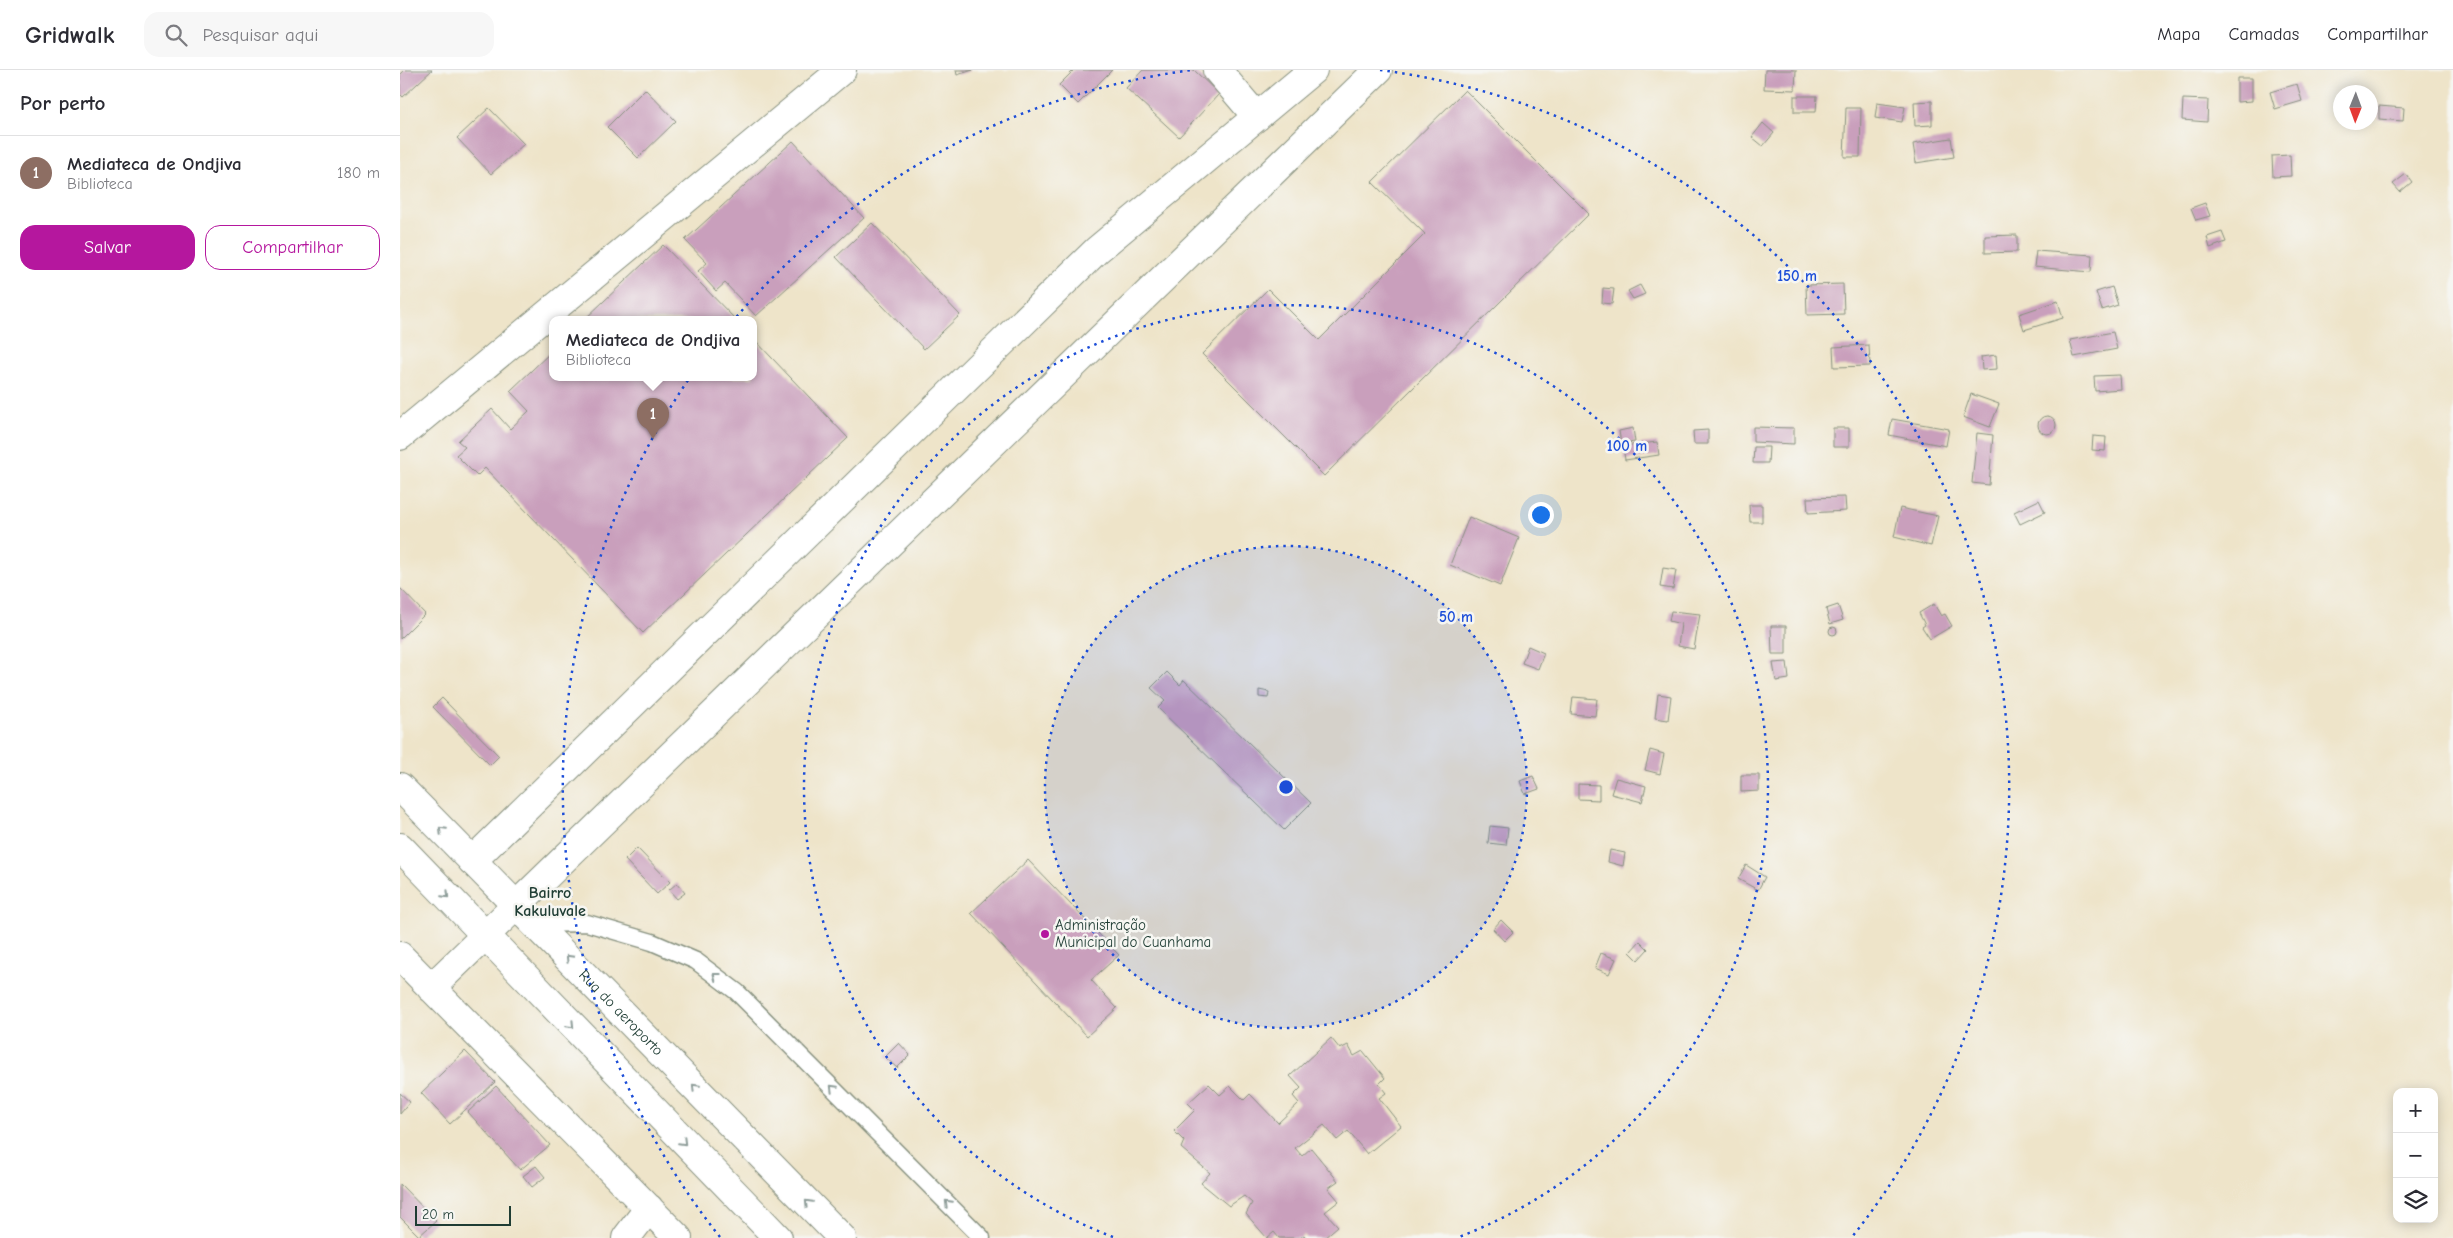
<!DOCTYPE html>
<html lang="pt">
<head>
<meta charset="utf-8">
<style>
  body { margin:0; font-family:"Comic Neue",sans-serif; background:#f7f7f7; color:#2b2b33 }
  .controls { position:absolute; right:15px; bottom:15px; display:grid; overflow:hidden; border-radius:10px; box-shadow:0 2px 12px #0003 }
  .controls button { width:45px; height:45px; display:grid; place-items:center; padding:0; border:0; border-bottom:1px solid #e1e1e2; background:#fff; color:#2b2b33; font:25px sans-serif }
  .compass { position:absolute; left:1933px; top:15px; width:45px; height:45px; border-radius:50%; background:#fff; box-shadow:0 2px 12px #0003; rotate:181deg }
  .scale { position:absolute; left:15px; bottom:12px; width:96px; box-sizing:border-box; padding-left:5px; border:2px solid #1f3d34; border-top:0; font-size:14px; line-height:18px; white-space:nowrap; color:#1f3d34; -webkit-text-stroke:4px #f6f6f2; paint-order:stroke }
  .you { position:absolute; left:1140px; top:444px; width:18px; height:18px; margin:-12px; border:4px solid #fff; border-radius:50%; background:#1a73e8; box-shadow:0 0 0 8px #1a73e833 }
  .badge { display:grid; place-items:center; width:32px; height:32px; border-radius:50%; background:#b5179e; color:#fff; font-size:16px; font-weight:700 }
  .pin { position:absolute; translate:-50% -41px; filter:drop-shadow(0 1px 2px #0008) }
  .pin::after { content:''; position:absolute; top:26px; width:18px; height:15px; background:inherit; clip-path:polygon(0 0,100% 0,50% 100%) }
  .popup { position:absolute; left:149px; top:246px; width:208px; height:65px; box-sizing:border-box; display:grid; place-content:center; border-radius:10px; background:#fff; filter:drop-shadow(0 1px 4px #0005); font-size:16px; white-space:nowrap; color:#7c7c81 }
  .popup b { font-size:19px; color:#2b2b33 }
  .popup::after { content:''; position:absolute; left:50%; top:100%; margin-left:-10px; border:10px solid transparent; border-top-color:#fff }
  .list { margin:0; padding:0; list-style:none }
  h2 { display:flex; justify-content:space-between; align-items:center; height:65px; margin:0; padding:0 20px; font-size:21px }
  h2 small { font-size:16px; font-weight:400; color:#7c7c81 }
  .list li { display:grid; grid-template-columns:32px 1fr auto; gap:15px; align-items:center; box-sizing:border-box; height:75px; padding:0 20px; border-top:1px solid #e1e1e2 }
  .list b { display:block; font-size:19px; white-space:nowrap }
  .list p { margin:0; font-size:16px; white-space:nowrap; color:#7c7c81 }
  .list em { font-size:16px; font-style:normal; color:#7c7c81 }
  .actions { display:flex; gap:10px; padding:15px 20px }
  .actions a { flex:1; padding:11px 0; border:1px solid #b5179e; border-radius:15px; text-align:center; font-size:18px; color:#b5179e }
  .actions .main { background:#b5179e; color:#fff }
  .icon { flex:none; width:28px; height:28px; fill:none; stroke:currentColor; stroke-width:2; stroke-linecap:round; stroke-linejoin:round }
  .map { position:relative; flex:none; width:2053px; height:1168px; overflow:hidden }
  header { display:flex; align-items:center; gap:30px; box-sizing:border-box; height:70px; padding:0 25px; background:#fff; border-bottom:1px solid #e1e1e2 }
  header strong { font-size:24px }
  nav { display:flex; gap:28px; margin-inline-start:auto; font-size:18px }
  .search { width:350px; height:45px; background:#f7f7f7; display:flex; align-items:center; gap:12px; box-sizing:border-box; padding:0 18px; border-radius:15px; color:#7c7c81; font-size:19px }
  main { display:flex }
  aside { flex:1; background:#fff }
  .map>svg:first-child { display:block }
  .building { fill:#c99fbc }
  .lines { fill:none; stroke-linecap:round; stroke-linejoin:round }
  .service-casing { stroke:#86907e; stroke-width:19 }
  .minor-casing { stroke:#86907e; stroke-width:30 }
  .secondary-casing { stroke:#86907e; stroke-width:30 }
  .service { stroke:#fff; stroke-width:16 }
  .minor { stroke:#fff; stroke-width:28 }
  .secondary { stroke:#fff; stroke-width:28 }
  .oneway { stroke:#8f9e9a }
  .ring { fill:none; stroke:#1d4ed8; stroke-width:2.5; stroke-dasharray:2.5 5 }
  .poi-dot { fill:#b5179e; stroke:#f6f6f2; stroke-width:2 }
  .labels { text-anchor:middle; stroke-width:5; stroke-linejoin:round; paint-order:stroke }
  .poi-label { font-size:15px; fill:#1f3d34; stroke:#f6f6f2; text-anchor:start }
  .street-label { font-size:15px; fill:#1f3d34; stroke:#f6f6f2 }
  .neighbourhood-label { font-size:16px; font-weight:bold; fill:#1f3d34; stroke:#f6f6f2 }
  .centre { fill:#1d4ed8; stroke:#f6f6f2; stroke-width:2.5 }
  .ring-label { font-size:15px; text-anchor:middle; font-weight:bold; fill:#1d4ed8; stroke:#f6f6f2; stroke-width:5; stroke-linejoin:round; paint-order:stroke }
</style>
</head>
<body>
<header>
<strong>Gridwalk</strong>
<div class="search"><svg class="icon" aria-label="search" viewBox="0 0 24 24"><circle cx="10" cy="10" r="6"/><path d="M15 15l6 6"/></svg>Pesquisar aqui</div>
<nav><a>Mapa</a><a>Camadas</a><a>Compartilhar</a></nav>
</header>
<main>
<aside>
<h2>Por perto<small></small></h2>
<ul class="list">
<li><span class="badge" style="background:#8d6e63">1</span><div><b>Mediateca de Ondjiva</b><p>Biblioteca</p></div><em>180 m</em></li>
</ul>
<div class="actions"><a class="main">Salvar</a><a>Compartilhar</a></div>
</aside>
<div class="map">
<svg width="2053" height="1168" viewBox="0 0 2053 1168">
  <rect width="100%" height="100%" fill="#f6f6f2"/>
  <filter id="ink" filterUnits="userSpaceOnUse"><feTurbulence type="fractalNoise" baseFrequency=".02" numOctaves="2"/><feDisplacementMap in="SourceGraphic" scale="10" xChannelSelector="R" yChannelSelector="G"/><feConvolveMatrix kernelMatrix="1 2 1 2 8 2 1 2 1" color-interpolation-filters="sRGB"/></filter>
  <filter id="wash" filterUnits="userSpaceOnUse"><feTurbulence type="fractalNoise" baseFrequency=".0096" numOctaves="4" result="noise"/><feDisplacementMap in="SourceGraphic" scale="20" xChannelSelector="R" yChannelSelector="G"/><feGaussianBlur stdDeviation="1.12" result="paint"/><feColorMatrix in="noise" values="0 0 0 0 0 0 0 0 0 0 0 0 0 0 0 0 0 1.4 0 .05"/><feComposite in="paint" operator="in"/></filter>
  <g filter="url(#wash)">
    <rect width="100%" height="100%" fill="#eee4c9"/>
    <g id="blocks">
      <path class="building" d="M 5,0 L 32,0 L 3,27 L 0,24 L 0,5 Z
        M 556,0 L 573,0 L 557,5 Z
        M 674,0 L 712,0 L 678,34 L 659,15 Z
        M 743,0 L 794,0 L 819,24 L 779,67 L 726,18 Z
        M 1365,0 L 1396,0 L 1395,20 L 1364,19 Z
        M 1837,8 L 1852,8 L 1852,31 L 1837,32 Z
        M 1897,14 L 1902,31 L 1875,39 L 1870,22 Z
        M 245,19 L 276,51 L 238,88 L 207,57 Z
        M 1065,20 L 1189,144 L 924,406 L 802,284 L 868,219 L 919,270 L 1025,164 L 972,112 Z
        M 1394,26 L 1417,26 L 1416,42 L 1394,42 Z
        M 1783,29 L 1808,30 L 1807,52 L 1782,50 Z
        M 1532,31 L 1532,55 L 1515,56 L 1514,32 Z
        M 1477,33 L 1505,37 L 1502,52 L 1475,48 Z
        M 1979,36 L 2004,38 L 2003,51 L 1979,49 Z
        M 89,38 L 124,74 L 91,104 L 57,68 Z
        M 1446,38 L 1461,38 L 1460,87 L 1444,87 Z
        M 1363,53 L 1374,63 L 1363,76 L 1352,67 Z
        M 1551,68 L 1554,87 L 1516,93 L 1513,74 Z
        M 393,71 L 464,148 L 356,246 L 325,213 L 316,221 L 298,201 L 307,193 L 285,170 Z
        M 1890,85 L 1891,106 L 1873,107 L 1872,86 Z
        M 2006,104 L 2012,112 L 2000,122 L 1993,114 Z
        M 1805,133 L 1810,146 L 1796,150 L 1791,138 Z
        M 472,153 L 560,245 L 524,279 L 436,187 Z
        M 1822,162 L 1826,172 L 1810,178 L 1807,167 Z
        M 1617,165 L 1617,182 L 1585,183 L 1585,166 Z
        M 263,175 L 336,250 L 184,250 Z
        M 1636,181 L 1692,185 L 1691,202 L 1634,197 Z
        M 1443,214 L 1444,244 L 1407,245 L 1406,215 Z
        M 1240,215 L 1245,224 L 1233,229 L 1228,221 Z
        M 1712,217 L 1718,235 L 1702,240 L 1696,222 Z
        M 1203,218 L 1214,219 L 1212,234 L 1202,233 Z
        M 1658,231 L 1663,248 L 1624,260 L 1619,244 Z
        M 1713,262 L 1717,279 L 1674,287 L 1670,270 Z
        M 353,268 L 448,368 L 243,563 L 85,398 L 77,406 L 56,385 L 65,377 L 58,371 L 92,339 L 110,359 L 129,341 L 110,321 L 153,280 L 153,308 L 353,308 Z
        M 1469,275 L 1470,296 L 1434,297 L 1433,277 Z
        M 1596,285 L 1597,299 L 1582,300 L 1581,287 Z
        M 1720,305 L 1721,319 L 1695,321 L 1694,306 Z
        M 1571,324 L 1599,334 L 1590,357 L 1563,347 Z
        M1638 355a9 9 0 1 1 18 0a9 9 0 1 1-18 0Z
        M 1492,349 L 1549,359 L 1546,376 L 1489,365 Z
        M 1353,357 L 1394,358 L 1394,374 L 1353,372 Z
        M 1233,358 L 1235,372 L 1221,374 L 1219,361 Z
        M 1433,358 L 1449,358 L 1449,377 L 1433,377 Z
        M 1308,360 L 1308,374 L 1294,374 L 1293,361 Z
        M 1577,363 L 1593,365 L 1589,415 L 1572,413 Z
        M 1693,366 L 1706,367 L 1705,381 L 1692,380 Z
        M 1257,372 L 1259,385 L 1225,390 L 1223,376 Z
        M 1354,377 L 1369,377 L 1368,393 L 1353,393 Z
        M 1445,427 L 1446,441 L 1408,443 L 1407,428 Z
        M 1639,430 L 1645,442 L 1620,454 L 1614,442 Z
        M 1349,435 L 1362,435 L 1362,452 L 1350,452 Z
        M 1500,438 L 1538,446 L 1531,476 L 1494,467 Z
        M 1069,447 L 1119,468 L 1100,516 L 1050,495 Z
        M 1263,498 L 1276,500 L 1273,519 L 1260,517 Z
        M 0,518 L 25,544 L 0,569 Z
        M 1534,534 L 1541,546 L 1545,544 L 1552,556 L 1530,569 L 1522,557 L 1525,555 L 1519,543 Z
        M 1438,535 L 1443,550 L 1430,554 L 1426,539 Z
        M 1271,541 L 1300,544 L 1294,579 L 1278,576 L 1281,554 L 1269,551 Z
        M 1371,556 L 1386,556 L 1386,584 L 1372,584 Z
        M1429 561a4 4 0 1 1 8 0a4 4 0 1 1-8 0Z
        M 1128,576 L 1144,583 L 1138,599 L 1122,593 Z
        M 1387,592 L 1389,609 L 1376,611 L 1373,593 Z
        M 767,602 L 780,615 L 784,610 L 911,733 L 884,760 L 758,638 L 765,631 L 751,618 Z
        M 859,620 L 869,622 L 868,628 L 859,627 Z
        M 1258,624 L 1271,626 L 1268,650 L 1255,648 Z
        M 1173,627 L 1197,629 L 1195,646 L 1171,644 Z
        M 42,628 L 99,686 L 90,695 L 33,637 Z
        M 1250,680 L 1264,684 L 1260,704 L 1245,700 Z
        M 1341,705 L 1359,705 L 1359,721 L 1341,722 Z
        M 1133,706 L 1139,719 L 1125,724 L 1120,711 Z
        M 1216,708 L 1246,716 L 1242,732 L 1211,724 Z
        M 1178,714 L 1199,715 L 1199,730 L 1178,729 Z
        M 1090,756 L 1108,758 L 1106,775 L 1088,773 Z
        M 237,778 L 270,812 L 257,824 L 225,790 Z
        M 1210,780 L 1225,783 L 1223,796 L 1208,792 Z
        M 628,790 L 719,885 L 691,910 L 717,938 L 687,966 L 571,843 Z
        M 1346,795 L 1365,807 L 1358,820 L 1338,809 Z
        M 277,813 L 285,823 L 277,829 L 269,820 Z
        M 1101,850 L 1113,862 L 1104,871 L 1093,859 Z
        M 1240,871 L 1248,879 L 1238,890 L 1230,882 Z
        M 1201,883 L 1216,889 L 1209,904 L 1195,898 Z
        M 931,968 L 940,979 L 948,975 L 954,986 L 963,981 L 985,1008 L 979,1014 L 986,1023 L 979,1028 L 1001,1056 L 967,1084 L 948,1061 L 937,1070 L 924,1055 L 895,1078 L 902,1086 L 911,1078 L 938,1111 L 928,1118 L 939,1131 L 925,1142 L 938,1156 L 924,1168 L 907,1168 L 904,1165 L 900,1168 L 879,1168 L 874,1162 L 867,1168 L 846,1144 L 852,1133 L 844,1126 L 829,1136 L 801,1113 L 810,1103 L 781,1078 L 784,1071 L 774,1061 L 795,1040 L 788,1033 L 809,1014 L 820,1025 L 830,1016 L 844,1030 L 850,1024 L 878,1053 L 899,1033 L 893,1026 L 901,1018 L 890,1006 Z
        M 499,973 L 510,985 L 497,998 L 485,987 Z
        M 65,981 L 95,1012 L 50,1054 L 21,1023 Z
        M 96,1016 L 150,1075 L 120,1100 L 68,1042 Z
        M 0,1023 L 10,1032 L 0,1044 Z
        M 136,1096 L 145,1107 L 132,1117 L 123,1106 Z
        M 0,1114 L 36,1151 L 19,1166 L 0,1147 Z"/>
    </g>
  </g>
  <g filter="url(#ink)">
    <use href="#blocks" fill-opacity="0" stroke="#86907e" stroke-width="1"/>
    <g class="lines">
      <g class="service-casing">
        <path id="service" d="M 135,854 L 187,853 L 252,872 L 296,891 L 337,922 L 582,1168"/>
      </g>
      <g class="minor-casing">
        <path id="minor" d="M 817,0 L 857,47
          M 0,366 L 442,0
          M 72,791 L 697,180 L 913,0
          M 0,886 L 278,1168
          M 31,918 L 978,0
          M 226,1168 L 249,1138"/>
      </g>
      <g class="secondary-casing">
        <g id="secondary">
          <path id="s1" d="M 0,717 L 442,1168"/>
          <path d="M 0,777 L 378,1168"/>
        </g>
      </g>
      <use href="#service" class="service"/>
      <use href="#minor" class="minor"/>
      <use href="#secondary" class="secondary"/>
    </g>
    <defs><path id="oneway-chevron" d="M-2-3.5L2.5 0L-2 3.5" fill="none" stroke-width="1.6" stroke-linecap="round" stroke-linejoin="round" transform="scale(1.25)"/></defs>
    <g class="oneway">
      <use href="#oneway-chevron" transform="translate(42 760) rotate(-135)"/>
      <use href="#oneway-chevron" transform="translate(46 825) rotate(46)"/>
      <use href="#oneway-chevron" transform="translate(169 888) rotate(-134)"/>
      <use href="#oneway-chevron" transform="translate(316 906) rotate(-142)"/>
      <use href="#oneway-chevron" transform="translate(171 955) rotate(46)"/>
      <use href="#oneway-chevron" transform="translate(295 1017) rotate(-134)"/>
      <use href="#oneway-chevron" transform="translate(433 1018) rotate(-135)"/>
      <use href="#oneway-chevron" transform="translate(283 1072) rotate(45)"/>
      <use href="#oneway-chevron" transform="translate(408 1133) rotate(-134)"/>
      <use href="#oneway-chevron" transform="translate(548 1133) rotate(-135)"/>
    </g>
  </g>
  <circle cx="886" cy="717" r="241" fill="#1d4ed8" fill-opacity=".12"/>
  <g class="ring">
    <circle cx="886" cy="717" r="241"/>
    <path d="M713 1167A482 482 0 1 1 1059 1167"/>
    <path d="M320 1167A723 723 0 0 1 792 0M980 0A723 723 0 0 1 1452 1167"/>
  </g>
  <circle class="poi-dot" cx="645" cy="864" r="5"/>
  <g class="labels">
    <g class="poi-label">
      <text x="655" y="860">Administração<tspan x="655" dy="17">Municipal do Cuanhama</tspan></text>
    </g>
    <g class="street-label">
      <text dy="5" stroke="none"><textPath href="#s1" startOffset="316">Rua do aeroporto</textPath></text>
    </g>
    <g class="neighbourhood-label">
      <text x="150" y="828">Bairro<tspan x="150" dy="18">Kakuluvale</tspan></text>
    </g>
  </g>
  <circle cx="886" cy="717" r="8" class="centre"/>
  <g class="ring-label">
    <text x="1397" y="211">150 m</text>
    <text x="1227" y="381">100 m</text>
    <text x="1056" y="552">50 m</text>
  </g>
</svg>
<div class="controls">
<button>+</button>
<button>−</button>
<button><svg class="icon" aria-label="layers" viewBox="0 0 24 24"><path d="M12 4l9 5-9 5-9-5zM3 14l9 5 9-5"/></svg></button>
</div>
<svg class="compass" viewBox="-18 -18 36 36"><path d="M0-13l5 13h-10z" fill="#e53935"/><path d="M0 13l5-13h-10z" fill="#7c7c81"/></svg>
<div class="scale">20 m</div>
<div class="you"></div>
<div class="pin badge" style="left:253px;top:369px;background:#8d6e63">1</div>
<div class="popup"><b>Mediateca de Ondjiva</b>Biblioteca</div>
</div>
</main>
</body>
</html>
